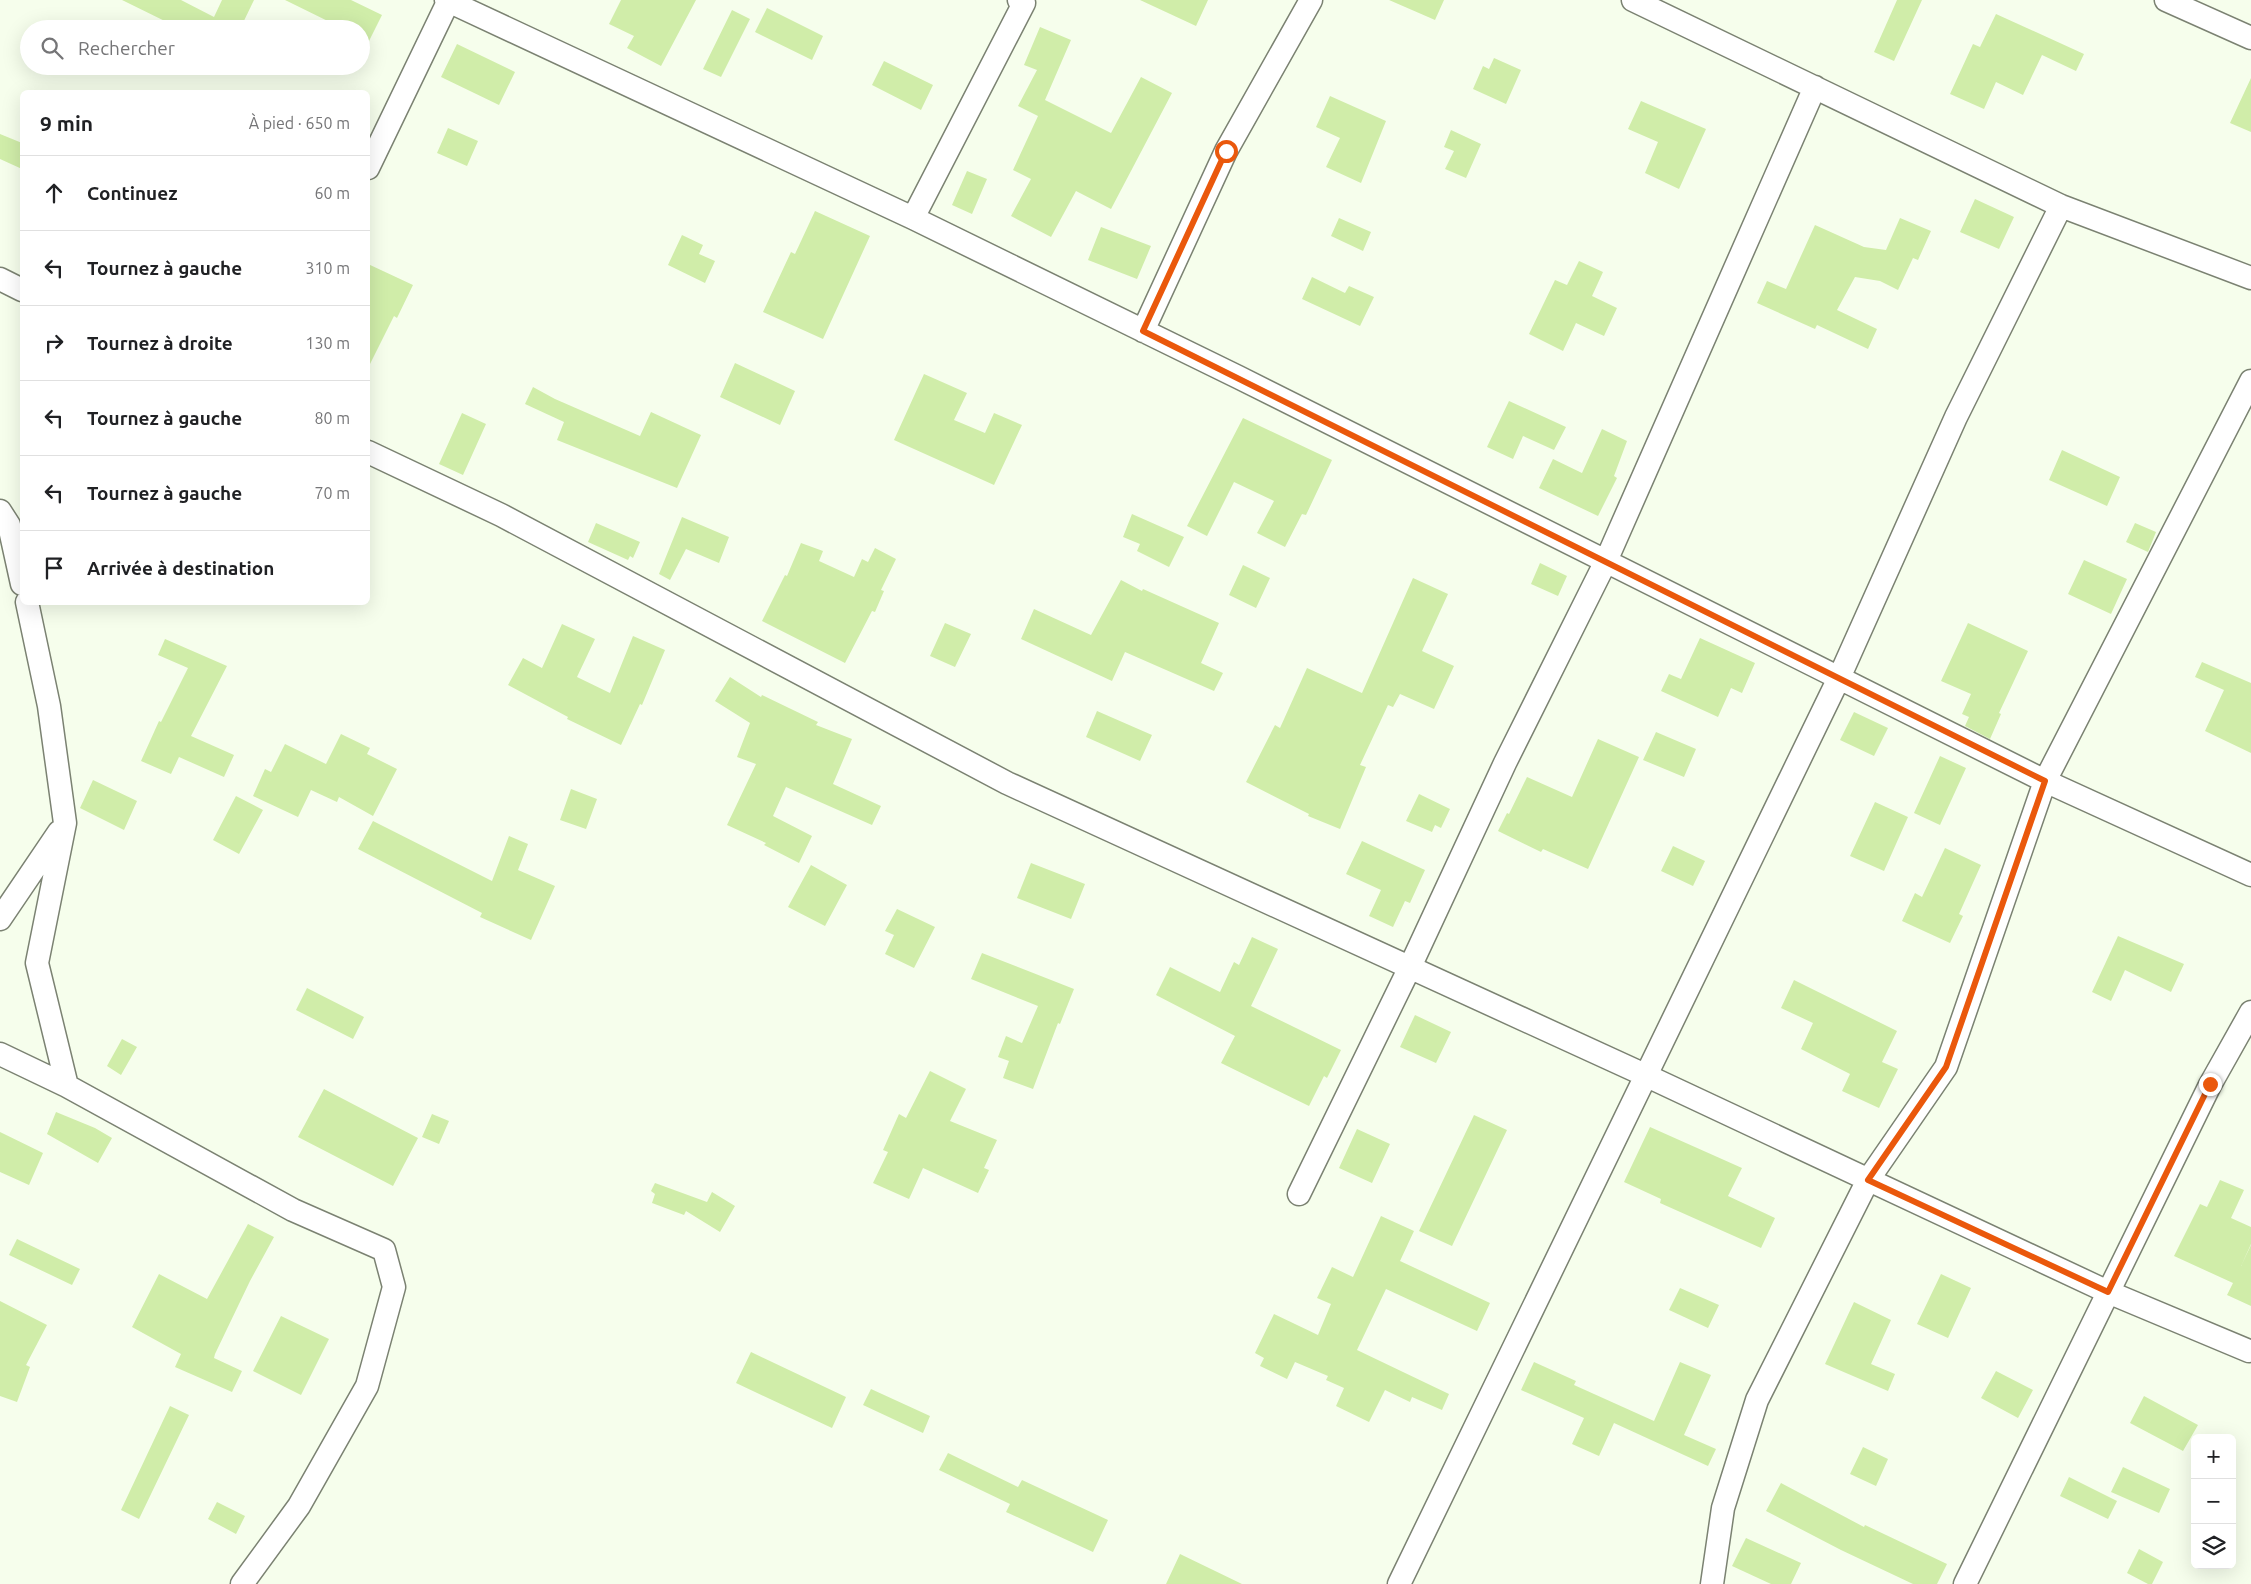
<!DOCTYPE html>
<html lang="fr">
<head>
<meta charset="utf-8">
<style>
  body { margin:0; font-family:Ubuntu,sans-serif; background:#f6f6f6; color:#202124 }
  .controls { position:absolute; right:15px; bottom:15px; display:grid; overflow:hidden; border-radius:8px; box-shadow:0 5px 20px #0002 }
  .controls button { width:45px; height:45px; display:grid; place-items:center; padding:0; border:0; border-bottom:1px solid #e0e0e0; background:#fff; color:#202124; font:25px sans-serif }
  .stop { position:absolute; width:15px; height:15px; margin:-11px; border:4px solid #ea580c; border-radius:50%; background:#fff }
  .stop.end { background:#ea580c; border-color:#fff; box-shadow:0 1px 5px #0008 }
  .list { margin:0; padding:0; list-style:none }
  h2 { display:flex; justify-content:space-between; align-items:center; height:65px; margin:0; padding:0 20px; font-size:21px }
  h2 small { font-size:16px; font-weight:400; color:#757577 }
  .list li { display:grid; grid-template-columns:32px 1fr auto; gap:15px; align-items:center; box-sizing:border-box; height:75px; padding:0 20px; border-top:1px solid #e0e0e0 }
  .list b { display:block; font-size:19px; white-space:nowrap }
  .list em { font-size:16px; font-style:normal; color:#757577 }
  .icon { flex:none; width:28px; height:28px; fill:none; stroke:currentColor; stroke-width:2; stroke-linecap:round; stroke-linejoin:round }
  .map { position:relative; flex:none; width:2251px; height:1584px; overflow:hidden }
  .search { position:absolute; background:#fff; box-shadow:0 5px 20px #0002; left:20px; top:20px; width:350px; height:55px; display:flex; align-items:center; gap:12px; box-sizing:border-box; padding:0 18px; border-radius:28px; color:#757577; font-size:19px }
  .panel { position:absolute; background:#fff; box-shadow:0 5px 20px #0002; left:20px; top:90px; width:350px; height:515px; border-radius:8px }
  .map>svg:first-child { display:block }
  .building { fill:#d0eda9 }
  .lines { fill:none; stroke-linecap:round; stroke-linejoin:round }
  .minor-casing { stroke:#7b8272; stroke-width:25 }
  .minor { stroke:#fff; stroke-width:22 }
  .route { stroke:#ea580c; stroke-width:6 }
</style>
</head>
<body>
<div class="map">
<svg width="2251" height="1584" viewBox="0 0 2251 1584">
  <rect width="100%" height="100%" fill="#f6feec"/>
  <path class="building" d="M 122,0 L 181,0 L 214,17 L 222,0 L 254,0 L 240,29 L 181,29 Z
    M 285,0 L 351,0 L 382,15 L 361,57 L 361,29 L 344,29 Z
    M 621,0 L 696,0 L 661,66 L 627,48 L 634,36 L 609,24 Z
    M 1140,0 L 1208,0 L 1196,26 Z
    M 1389,0 L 1444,0 L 1435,20 Z
    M 1897,0 L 1922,0 L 1894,61 L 1874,52 Z
    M 767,8 L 823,36 L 812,60 L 755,32 Z
    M 732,10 L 750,19 L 721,77 L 703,69 Z
    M 1996,14 L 2084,54 L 2076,71 L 2042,55 L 2023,95 L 1996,82 L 1984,109 L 1950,94 L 1973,44 L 1980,47 Z
    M 1040,27 L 1071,40 L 1045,100 L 1111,133 L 1141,77 L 1172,93 L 1111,209 L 1076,191 L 1051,237 L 1011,216 L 1031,179 L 1013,170 L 1038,116 L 1018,106 L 1037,70 L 1024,65 Z
    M 457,44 L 515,72 L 499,105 L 441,77 Z
    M 1494,58 L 1521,70 L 1506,104 L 1473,89 L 1483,66 L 1489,69 Z
    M 884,61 L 933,85 L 921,110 L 872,85 Z
    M 2251,78 L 2251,132 L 2230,123 Z
    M 1330,96 L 1386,121 L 1361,183 L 1326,167 L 1340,138 L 1316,127 Z
    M 1641,101 L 1706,129 L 1679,189 L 1645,173 L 1658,142 L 1628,129 Z
    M 448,128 L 478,141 L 467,166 L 437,153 Z
    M 1451,130 L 1481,144 L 1466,178 L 1445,169 L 1454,151 L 1444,147 Z
    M 0,134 L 22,143 L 22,169 L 0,159 Z
    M 967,171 L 987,179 L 972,214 L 952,205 Z
    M 1975,199 L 2014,217 L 1999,249 L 1960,232 Z
    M 815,211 L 870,236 L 823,339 L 763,312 L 791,252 L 795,254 Z
    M 1339,218 L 1371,232 L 1363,251 L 1331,236 Z
    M 1900,218 L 1931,231 L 1918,260 L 1913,258 L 1898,290 L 1880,281 L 1855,277 L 1837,310 L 1877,329 L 1868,349 L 1817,325 L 1815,329 L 1757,303 L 1767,281 L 1786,289 L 1815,225 L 1864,247 L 1886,250 Z
    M 1101,227 L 1151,246 L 1137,279 L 1088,260 Z
    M 682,235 L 703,245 L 699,254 L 715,261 L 705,283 L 668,265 Z
    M 1579,261 L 1603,272 L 1592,296 L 1617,308 L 1604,336 L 1576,323 L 1563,351 L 1529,334 L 1555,280 L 1567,285 Z
    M 368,264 L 413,285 L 397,318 L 394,316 L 368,368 Z
    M 1312,277 L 1345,293 L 1349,286 L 1374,297 L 1360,326 L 1302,299 Z
    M 735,363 L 795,391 L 780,425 L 720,397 Z
    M 924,374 L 967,393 L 954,420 L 985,433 L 994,413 L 1022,425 L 994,485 L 894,440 Z
    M 533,387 L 555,399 L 640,436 L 651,412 L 701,435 L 677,488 L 557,440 L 564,422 L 525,404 Z
    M 1509,401 L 1566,427 L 1554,450 L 1523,436 L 1513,459 L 1487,447 Z
    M 462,413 L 486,424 L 463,475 L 439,464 Z
    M 1243,418 L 1332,460 L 1306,515 L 1302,514 L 1285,547 L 1257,533 L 1274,501 L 1234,482 L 1207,536 L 1187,526 Z
    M 1602,429 L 1627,441 L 1614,476 L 1617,478 L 1598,516 L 1539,488 L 1553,459 L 1582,473 Z
    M 2062,450 L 2120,477 L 2107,506 L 2049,480 Z
    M 1132,514 L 1184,537 L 1169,567 L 1137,551 L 1140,544 L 1123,537 Z
    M 682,517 L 729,537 L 719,563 L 686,549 L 670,580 L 659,574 Z
    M 596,523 L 640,542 L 633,558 L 630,556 L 628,560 L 588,542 Z
    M 2135,523 L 2156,532 L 2148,552 L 2126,542 Z
    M 801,543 L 823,551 L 819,561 L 854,577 L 862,559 L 868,562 L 875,548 L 896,559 L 881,590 L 884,591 L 875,612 L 872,611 L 845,663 L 762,621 L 785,575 L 787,576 Z
    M 2084,560 L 2127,579 L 2111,614 L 2068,594 Z
    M 1540,563 L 1567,576 L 1558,596 L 1531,584 Z
    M 1243,565 L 1270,578 L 1256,608 L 1229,595 Z
    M 1413,578 L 1448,594 L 1422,651 L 1454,666 L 1434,709 L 1400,694 L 1393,707 L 1388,705 L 1360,765 L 1366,767 L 1340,829 L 1308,816 L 1309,814 L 1246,782 L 1275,725 L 1280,728 L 1307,668 L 1362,693 Z
    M 1121,580 L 1142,591 L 1143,589 L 1219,623 L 1201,663 L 1223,673 L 1214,691 L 1125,652 L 1112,681 L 1021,639 L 1034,609 L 1091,635 Z
    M 945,623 L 971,634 L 955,667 L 930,656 Z
    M 1968,623 L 2028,651 L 1999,713 L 2001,714 L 1990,739 L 1965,726 L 1969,717 L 1962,714 L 1971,694 L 1941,681 Z
    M 562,624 L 595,639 L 577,677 L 610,693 L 633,636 L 665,650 L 642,705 L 640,704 L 621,745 L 567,719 L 568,717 L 508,685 L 523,658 L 542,668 Z
    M 1700,638 L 1755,663 L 1742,693 L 1731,688 L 1718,717 L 1661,691 L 1669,674 L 1681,679 Z
    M 165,639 L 227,666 L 191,736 L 234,755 L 224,777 L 179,757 L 171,774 L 141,761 L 159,721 L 161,722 L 188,668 L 158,655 Z
    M 2202,662 L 2251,683 L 2251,753 L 2205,731 L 2224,690 L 2195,677 Z
    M 730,677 L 761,697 L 762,695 L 818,722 L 816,725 L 852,739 L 833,784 L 881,806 L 872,825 L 786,787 L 773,816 L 812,836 L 799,863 L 764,845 L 766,843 L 727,825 L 756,764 L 737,757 L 750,723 L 715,701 Z
    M 1097,711 L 1152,735 L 1140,761 L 1086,737 Z
    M 1854,712 L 1888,728 L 1874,756 L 1840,740 Z
    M 1656,732 L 1696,749 L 1684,777 L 1643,760 Z
    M 341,734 L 370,748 L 367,754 L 397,769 L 373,816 L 339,797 L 337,802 L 311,790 L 298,817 L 253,796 L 265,769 L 271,772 L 285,744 L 326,764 Z
    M 1598,739 L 1639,757 L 1588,869 L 1543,849 L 1541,852 L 1498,831 L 1507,813 L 1509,814 L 1527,777 L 1572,797 Z
    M 1940,756 L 1966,768 L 1940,825 L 1914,813 Z
    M 93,780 L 137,801 L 124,830 L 80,808 Z
    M 571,789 L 597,799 L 586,829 L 560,820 Z
    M 1419,794 L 1450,809 L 1441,828 L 1435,825 L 1432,832 L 1406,821 Z
    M 236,796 L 263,810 L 239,854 L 213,840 Z
    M 1875,802 L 1908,817 L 1884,871 L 1850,856 Z
    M 373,821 L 492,881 L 509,836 L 528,844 L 518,870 L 555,886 L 531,940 L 480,917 L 482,913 L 358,849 Z
    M 1362,841 L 1425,870 L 1410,903 L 1405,901 L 1393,927 L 1369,916 L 1381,890 L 1346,874 Z
    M 1673,846 L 1705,861 L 1693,886 L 1661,871 Z
    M 1945,848 L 1981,865 L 1959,914 L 1963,916 L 1950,943 L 1902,921 L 1915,893 L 1922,897 Z
    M 1031,863 L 1085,884 L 1071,919 L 1017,898 Z
    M 811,865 L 847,885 L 825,926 L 788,907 Z
    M 897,909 L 935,927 L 914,968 L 885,954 L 894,935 L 885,931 Z
    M 2118,936 L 2184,964 L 2171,992 L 2125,970 L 2111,1001 L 2092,992 Z
    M 1252,937 L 1278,949 L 1251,1006 L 1341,1050 L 1327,1078 L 1324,1076 L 1309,1106 L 1221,1063 L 1235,1036 L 1156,995 L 1170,967 L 1220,992 L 1234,962 L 1239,965 Z
    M 982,953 L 1074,989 L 1060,1024 L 1058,1023 L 1033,1089 L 1003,1078 L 1009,1061 L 998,1057 L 1006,1036 L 1022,1043 L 1038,1006 L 971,979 Z
    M 1794,980 L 1897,1031 L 1882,1062 L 1898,1069 L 1879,1108 L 1842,1091 L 1850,1074 L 1801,1049 L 1813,1023 L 1781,1008 Z
    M 307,988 L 364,1017 L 353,1039 L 296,1010 Z
    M 1415,1015 L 1451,1032 L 1436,1063 L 1400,1047 Z
    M 122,1039 L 137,1047 L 121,1075 L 107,1066 Z
    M 930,1071 L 966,1089 L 950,1121 L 997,1140 L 984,1168 L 989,1170 L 978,1193 L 923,1168 L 909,1199 L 873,1183 L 888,1152 L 883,1150 L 899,1114 L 906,1118 Z
    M 324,1089 L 418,1138 L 393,1186 L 298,1137 Z
    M 56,1112 L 95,1128 L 112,1138 L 98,1163 L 47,1134 Z
    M 432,1114 L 449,1121 L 439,1144 L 422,1137 Z
    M 1474,1115 L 1507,1130 L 1452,1246 L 1419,1231 Z
    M 1650,1127 L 1742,1168 L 1728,1196 L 1775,1218 L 1761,1248 L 1660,1203 L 1661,1199 L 1624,1182 Z
    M 1357,1129 L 1390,1144 L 1372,1183 L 1339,1168 Z
    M 0,1132 L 43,1153 L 29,1185 L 0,1172 Z
    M 2220,1180 L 2244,1190 L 2231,1218 L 2251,1227 L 2251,1244 L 2241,1266 L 2251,1245 L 2251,1306 L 2227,1295 L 2233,1283 L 2174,1256 L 2200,1204 L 2207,1207 Z
    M 655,1183 L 707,1202 L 712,1192 L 735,1206 L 720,1232 L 686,1211 L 684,1215 L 652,1203 L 655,1194 L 651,1191 Z
    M 1381,1216 L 1414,1231 L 1400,1261 L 1490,1303 L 1477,1331 L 1386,1289 L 1357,1350 L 1449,1394 L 1442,1410 L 1412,1397 L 1410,1402 L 1385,1390 L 1369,1422 L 1336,1406 L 1344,1388 L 1326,1380 L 1328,1376 L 1295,1362 L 1287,1379 L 1260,1366 L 1264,1358 L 1255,1353 L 1274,1314 L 1318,1335 L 1331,1304 L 1317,1298 L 1332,1267 L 1353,1277 Z
    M 248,1224 L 274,1237 L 250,1281 L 215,1354 L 214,1358 L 242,1371 L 232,1392 L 175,1367 L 181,1354 L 132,1327 L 159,1274 L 207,1299 Z
    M 17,1239 L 80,1269 L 72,1285 L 9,1255 Z
    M 1941,1274 L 1971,1288 L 1948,1338 L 1917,1324 Z
    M 1680,1288 L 1719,1305 L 1708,1328 L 1669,1310 Z
    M 0,1301 L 47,1325 L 26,1365 L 30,1367 L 17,1402 L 0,1396 Z
    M 1854,1302 L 1891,1320 L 1871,1364 L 1895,1374 L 1888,1391 L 1825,1364 Z
    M 281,1316 L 329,1339 L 301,1395 L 253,1371 Z
    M 751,1352 L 846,1397 L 832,1428 L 736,1383 Z
    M 1534,1362 L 1576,1381 L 1574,1385 L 1654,1421 L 1680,1362 L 1711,1375 L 1684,1435 L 1716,1449 L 1708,1466 L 1614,1423 L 1599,1456 L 1572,1444 L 1584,1418 L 1521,1390 Z
    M 1996,1371 L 2033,1390 L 2018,1418 L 1981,1398 Z
    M 871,1389 L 930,1416 L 923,1433 L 863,1405 Z
    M 2144,1396 L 2198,1425 L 2183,1451 L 2130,1423 Z
    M 170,1406 L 189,1415 L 139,1519 L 121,1510 Z
    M 1863,1447 L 1888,1459 L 1876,1486 L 1850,1474 Z
    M 948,1453 L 1018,1487 L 1022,1480 L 1108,1520 L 1093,1552 L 1006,1512 L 1010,1504 L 939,1470 Z
    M 2123,1467 L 2170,1489 L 2159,1513 L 2111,1492 Z
    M 2069,1477 L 2117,1501 L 2108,1519 L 2060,1496 Z
    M 1781,1483 L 1864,1527 L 1865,1525 L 1947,1564 L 1937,1584 L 1913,1584 L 1841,1550 L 1766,1511 Z
    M 217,1502 L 245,1516 L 236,1534 L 208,1519 Z
    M 1746,1538 L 1801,1563 L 1791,1584 L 1771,1584 L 1732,1566 Z
    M 2139,1549 L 2163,1562 L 2152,1584 L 2148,1584 L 2127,1573 Z
    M 1180,1554 L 1242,1584 L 1166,1584 Z"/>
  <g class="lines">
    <g class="minor-casing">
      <path id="minor" d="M 446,0 L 913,218 L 1238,377 L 2045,781 L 2251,875
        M 1633,0 L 2061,206 L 2251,278
        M 2166,0 L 2251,38
        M 368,168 L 449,0
        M 913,218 L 1024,3 L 1019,0
        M 0,279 L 22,290
        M 1143,331 L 1226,151 L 1311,0
        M 368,452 L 501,515 L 1007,783 L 1645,1075 L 2108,1292 L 2249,1351
        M 0,511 L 9,525 L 22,584
        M 27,602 L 49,706 L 65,823 L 37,963 L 67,1086 L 293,1210 L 384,1250 L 394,1287 L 367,1386 L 299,1506 L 242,1584
        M 0,919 L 59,832
        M 0,1054 L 67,1086
        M 1299,1194 L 1410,967 L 1505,763 L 1606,561 L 1815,87
        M 1399,1584 L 1839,678 L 1956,417 L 2061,206
        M 1712,1584 L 1723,1508 L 1757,1400 L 1868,1180 L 1946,1067 L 2045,781 L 2251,381
        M 1965,1584 L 2210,1085 L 2251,1012"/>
    </g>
    <use href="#minor" class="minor"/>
  </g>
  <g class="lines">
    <path class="route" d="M 1226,151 L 1143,331 L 2045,781 L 1946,1067 L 1868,1180 L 2108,1292 L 2210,1084"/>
  </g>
</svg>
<div class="controls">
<button>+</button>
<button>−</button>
<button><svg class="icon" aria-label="layers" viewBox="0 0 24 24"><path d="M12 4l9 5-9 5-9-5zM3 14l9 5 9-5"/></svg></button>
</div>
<div class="stop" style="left:1226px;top:151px"></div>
<div class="stop end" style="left:2210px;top:1084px"></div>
<div class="search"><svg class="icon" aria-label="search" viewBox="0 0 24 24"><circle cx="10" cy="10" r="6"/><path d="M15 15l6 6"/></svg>Rechercher</div>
<section class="panel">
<h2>9 min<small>À pied · 650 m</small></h2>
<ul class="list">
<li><svg class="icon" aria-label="ahead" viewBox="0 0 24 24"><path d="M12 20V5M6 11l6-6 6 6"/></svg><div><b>Continuez</b></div><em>60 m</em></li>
<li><svg class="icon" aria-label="left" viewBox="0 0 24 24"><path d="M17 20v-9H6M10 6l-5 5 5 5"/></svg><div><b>Tournez à gauche</b></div><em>310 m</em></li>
<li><svg class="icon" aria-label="right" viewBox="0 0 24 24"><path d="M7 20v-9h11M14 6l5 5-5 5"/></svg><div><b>Tournez à droite</b></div><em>130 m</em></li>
<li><svg class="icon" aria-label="left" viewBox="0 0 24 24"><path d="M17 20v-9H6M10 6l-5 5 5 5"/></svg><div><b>Tournez à gauche</b></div><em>80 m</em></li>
<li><svg class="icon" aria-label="left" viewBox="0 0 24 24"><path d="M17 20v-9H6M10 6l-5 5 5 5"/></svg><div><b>Tournez à gauche</b></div><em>70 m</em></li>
<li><svg class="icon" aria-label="arrive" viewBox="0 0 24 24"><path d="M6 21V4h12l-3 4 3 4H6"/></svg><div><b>Arrivée à destination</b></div></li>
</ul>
</section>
</div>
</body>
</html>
